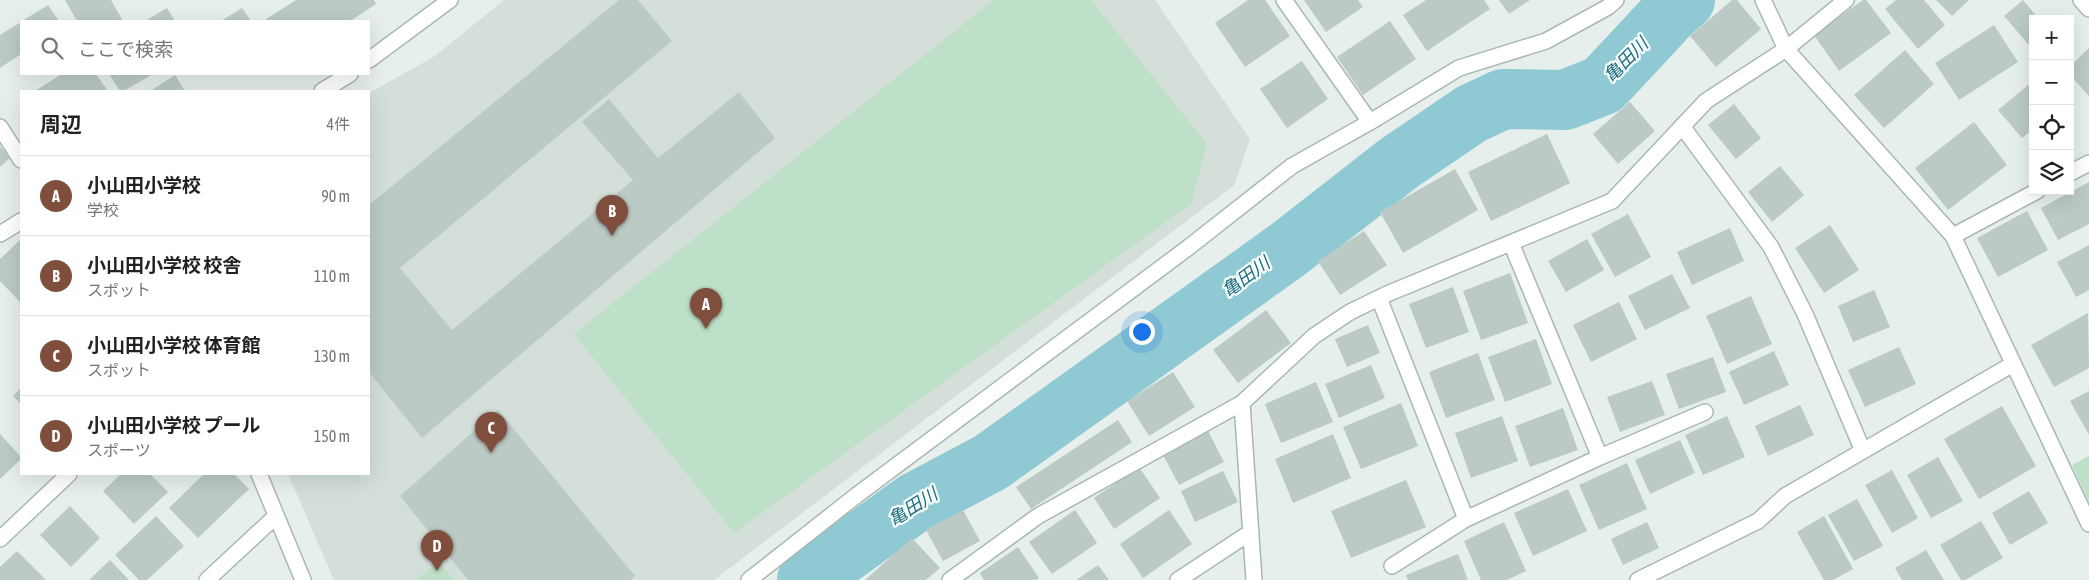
<!DOCTYPE html>
<html lang="ja">
<head>
<meta charset="utf-8">
<style>
  body { margin:0; font-family:"Asap Condensed","Noto Sans JP",sans-serif; background:#f2f2f2; color:#222 }
  .controls { position:absolute; right:15px; top:15px; display:grid; overflow:hidden; border-radius:0px; box-shadow:0 5px 20px #0002 }
  .controls button { width:45px; height:45px; display:grid; place-items:center; padding:0; border:0; border-bottom:1px solid #e0e0e0; background:#fff; color:#222; font:25px sans-serif }
  .you { position:absolute; left:1141px; top:331px; width:18px; height:18px; margin:-12px; border:4px solid #fff; border-radius:50%; background:#1a73e8; box-shadow:0 0 0 8px #1a73e833 }
  .badge { display:grid; place-items:center; width:32px; height:32px; border-radius:50%; background:#804e3d; color:#fff; font-size:16px; font-weight:700 }
  .pin { position:absolute; translate:-50% -41px; filter:drop-shadow(0 1px 2px #0008) }
  .pin::after { content:''; position:absolute; top:26px; width:18px; height:15px; background:inherit; clip-path:polygon(0 0,100% 0,50% 100%) }
  .list { margin:0; padding:0; list-style:none }
  h2 { display:flex; justify-content:space-between; align-items:center; height:65px; margin:0; padding:0 20px; font-size:21px }
  h2 small { font-size:16px; font-weight:400; color:#767676 }
  .list li { display:grid; grid-template-columns:32px 1fr auto; gap:15px; align-items:center; box-sizing:border-box; height:80px; padding:0 20px; border-top:1px solid #e0e0e0 }
  .list b { display:block; font-size:19px; white-space:nowrap }
  .list p { margin:0; font-size:16px; white-space:nowrap; color:#767676 }
  .list em { font-size:16px; font-style:normal; color:#767676 }
  .icon { flex:none; width:28px; height:28px; fill:none; stroke:currentColor; stroke-width:2; stroke-linecap:round; stroke-linejoin:round }
  .map { position:relative; flex:none; width:2089px; height:580px; overflow:hidden }
  .search { position:absolute; background:#fff; box-shadow:0 5px 20px #0002; left:20px; top:20px; width:350px; height:55px; display:flex; align-items:center; gap:12px; box-sizing:border-box; padding:0 18px; border-radius:0px; color:#767676; font-size:19px }
  .panel { position:absolute; background:#fff; box-shadow:0 5px 20px #0002; left:20px; top:90px; width:350px; height:385px; border-radius:0px }
  .map>svg:first-child { display:block }
  .built { fill:#d4dfda }
  .green { fill:#bfe0c8 }
  .lines { fill:none; stroke-linecap:round; stroke-linejoin:round }
  .river { stroke:#8ec9d4; stroke-width:60 }
  .building { fill:#bbcac4 }
  .street-casing { stroke:#a8b8b2; stroke-width:18 }
  .street { stroke:#fff; stroke-width:15 }
  .labels { text-anchor:middle; stroke-width:4.5; stroke-linejoin:round; paint-order:stroke }
  .water-label { font-size:18px; font-style:italic; fill:#1c6f80; stroke:#f7fbf9 }
</style>
</head>
<body>
<div class="map">
<svg width="2089" height="580" viewBox="0 0 2089 580">
  <rect width="100%" height="100%" fill="#e6efeb"/>
  <path class="built" d="M 504,0 L 1155,0 L 1250,139 L 1234,185 L 714,580 L 334,580 L 288,474 L 369,474 L 369,93 L 435,56 Z"/>
  <path class="green" d="M 994,0 L 1091,0 L 1207,144 L 1191,204 L 734,533 L 574,334 Z
    M 2089,456 L 2089,502 L 2072,465 Z
    M 439,562 L 454,580 L 415,580 Z"/>
  <g class="lines">
    <path class="river" d="M 807,580 L 914,503 L 991,462 L 1286,251 L 1399,163 L 1471,114 L 1503,99 L 1565,100 L 1603,85 L 1670,13 L 1685,0"/>
  </g>
  <path class="building" d="M 65,0 L 111,0 L 123,21 L 77,21 Z
    M 296,0 L 374,0 L 376,4 L 350,21 L 268,21 L 266,19 Z
    M 619,0 L 638,0 L 672,41 L 400,268 L 452,330 L 633,180 L 582,122 L 609,99 L 658,158 L 739,92 L 775,138 L 422,438 L 369,372 L 369,205 Z
    M 1248,0 L 1265,0 L 1290,36 L 1245,67 L 1215,23 Z
    M 1304,0 L 1358,0 L 1363,7 L 1326,32 Z
    M 1426,0 L 1484,0 L 1490,9 L 1427,51 L 1403,15 Z
    M 1499,0 L 1530,0 L 1509,14 Z
    M 1732,0 L 1737,0 L 1761,29 L 1716,67 L 1690,36 Z
    M 1863,0 L 1866,0 L 1891,33 L 1839,71 L 1814,35 Z
    M 1896,0 L 1924,0 L 1945,25 L 1918,49 L 1885,9 Z
    M 1936,0 L 1969,0 L 1952,16 Z
    M 2023,0 L 2039,19 L 2033,19 L 2033,50 L 2004,16 Z
    M 48,5 L 59,21 L 22,21 Z
    M 167,8 L 175,21 L 145,21 Z
    M 242,8 L 251,21 L 221,21 Z
    M 1390,21 L 1416,59 L 1363,95 L 1337,57 Z
    M 21,22 L 21,54 L 0,68 L 0,35 Z
    M 1994,25 L 2018,62 L 1959,100 L 1935,63 Z
    M 2089,48 L 2089,96 L 2070,75 L 2070,66 Z
    M 1905,50 L 1934,84 L 1884,128 L 1854,95 Z
    M 1302,61 L 1328,99 L 1287,128 L 1260,89 Z
    M 62,74 L 96,74 L 108,91 L 35,91 Z
    M 109,74 L 153,74 L 124,91 L 120,91 Z
    M 175,75 L 185,91 L 150,91 Z
    M 2033,81 L 2033,129 L 2022,138 L 1998,110 Z
    M 1630,102 L 1655,131 L 1618,164 L 1593,134 Z
    M 1734,104 L 1761,138 L 1736,159 L 1708,125 Z
    M 1974,122 L 2007,165 L 1948,210 L 1915,168 Z
    M 1547,134 L 1570,183 L 1491,221 L 1468,172 Z
    M 0,146 L 10,158 L 0,167 Z
    M 1780,166 L 1804,195 L 1772,222 L 1748,192 Z
    M 1455,169 L 1478,210 L 1403,253 L 1380,212 Z
    M 2089,182 L 2089,224 L 2058,240 L 2041,208 Z
    M 2027,211 L 2048,250 L 1998,277 L 1977,238 Z
    M 1628,214 L 1651,257 L 1615,277 L 1591,234 Z
    M 1830,225 L 1859,270 L 1824,293 L 1795,248 Z
    M 1730,228 L 1744,261 L 1692,285 L 1677,252 Z
    M 1364,231 L 1387,265 L 1340,295 L 1318,261 Z
    M 21,239 L 21,303 L 0,281 L 0,259 Z
    M 1587,239 L 1604,270 L 1566,292 L 1548,261 Z
    M 2089,245 L 2089,290 L 2076,297 L 2057,262 Z
    M 1510,273 L 1528,323 L 1481,340 L 1463,291 Z
    M 1672,274 L 1690,308 L 1645,330 L 1628,296 Z
    M 1453,287 L 1469,332 L 1426,348 L 1409,304 Z
    M 1874,290 L 1890,327 L 1853,342 L 1838,306 Z
    M 1751,296 L 1772,344 L 1727,364 L 1706,316 Z
    M 1619,302 L 1637,339 L 1591,362 L 1573,325 Z
    M 1266,310 L 1291,343 L 1238,383 L 1213,350 Z
    M 2088,313 L 2089,368 L 2054,387 L 2031,345 Z
    M 1368,325 L 1380,353 L 1347,367 L 1335,339 Z
    M 1536,339 L 1552,384 L 1505,402 L 1488,357 Z
    M 1899,347 L 1916,384 L 1865,407 L 1848,370 Z
    M 1774,351 L 1789,385 L 1744,405 L 1729,372 Z
    M 1478,353 L 1495,400 L 1446,418 L 1429,372 Z
    M 1713,357 L 1726,392 L 1679,409 L 1666,374 Z
    M 1371,365 L 1385,398 L 1339,418 L 1325,384 Z
    M 1173,372 L 1195,407 L 1149,436 L 1127,401 Z
    M 1652,381 L 1665,415 L 1620,432 L 1607,397 Z
    M 1316,382 L 1333,422 L 1281,443 L 1265,404 Z
    M 21,388 L 21,404 L 13,396 Z
    M 2089,391 L 2089,435 L 2070,401 Z
    M 1401,403 L 1418,446 L 1361,469 L 1343,427 Z
    M 1800,405 L 1814,435 L 1768,456 L 1755,426 Z
    M 2002,406 L 2036,466 L 1979,499 L 1944,439 Z
    M 1563,408 L 1578,450 L 1530,467 L 1515,426 Z
    M 498,410 L 635,576 L 630,580 L 468,580 L 400,496 Z
    M 1502,416 L 1518,461 L 1471,478 L 1455,433 Z
    M 1727,416 L 1745,457 L 1703,475 L 1685,435 Z
    M 1118,420 L 1132,442 L 1031,509 L 1016,487 Z
    M 1208,431 L 1224,462 L 1179,485 L 1163,455 Z
    M 0,434 L 21,457 L 21,459 L 0,479 Z
    M 1333,434 L 1351,478 L 1293,503 L 1275,459 Z
    M 1680,440 L 1695,473 L 1650,494 L 1635,460 Z
    M 1938,457 L 1963,501 L 1931,518 L 1907,475 Z
    M 1627,463 L 1647,509 L 1599,530 L 1579,485 Z
    M 1139,467 L 1160,498 L 1114,529 L 1094,498 Z
    M 1892,470 L 1918,518 L 1892,533 L 1865,485 Z
    M 1223,471 L 1238,502 L 1195,522 L 1181,491 Z
    M 121,474 L 150,474 L 168,492 L 134,524 L 103,491 Z
    M 204,474 L 234,474 L 249,489 L 198,538 L 169,508 Z
    M 1406,480 L 1426,527 L 1351,558 L 1331,511 Z
    M 1568,489 L 1587,531 L 1533,556 L 1514,513 Z
    M 2029,491 L 2048,523 L 2010,545 L 1992,513 Z
    M 1857,499 L 1883,546 L 1854,561 L 1828,515 Z
    M 70,506 L 100,538 L 71,567 L 40,535 Z
    M 963,510 L 980,541 L 943,561 L 926,530 Z
    M 1075,510 L 1097,543 L 1052,574 L 1029,542 Z
    M 1169,510 L 1192,544 L 1143,578 L 1120,544 Z
    M 156,516 L 184,546 L 147,580 L 139,580 L 115,555 Z
    M 1824,516 L 1853,569 L 1833,580 L 1824,580 L 1797,532 Z
    M 1981,521 L 2003,558 L 1965,580 L 1961,580 L 1940,545 Z
    M 1504,522 L 1526,571 L 1507,580 L 1481,580 L 1464,541 Z
    M 1647,522 L 1659,548 L 1623,565 L 1611,539 Z
    M 912,538 L 940,568 L 926,580 L 865,580 Z
    M 1018,547 L 1039,578 L 1036,580 L 984,580 L 980,573 Z
    M 1926,550 L 1944,580 L 1902,580 L 1895,568 Z
    M 17,551 L 46,580 L 0,580 L 0,567 Z
    M 1458,554 L 1468,580 L 1408,580 L 1406,575 Z
    M 110,560 L 129,580 L 89,580 Z
    M 1098,565 L 1109,580 L 1076,580 Z"/>
  <g class="lines">
    <g class="street-casing">
      <path id="street" d="M 1284,0 L 1370,122
        M 1763,0 L 1786,49 L 1953,236 L 2089,524
        M 2081,0 L 2089,9
        M 369,60 L 450,0
        M 322,91 L 350,74
        M 1682,126 L 1771,247 L 1805,314 L 1863,451
        M 0,127 L 21,160
        M 2070,173 L 2089,163
        M 0,234 L 21,221
        M 1953,236 L 2037,191
        M 1511,243 L 1600,457
        M 1379,298 L 1466,519
        M 1242,403 L 1254,580
        M 259,474 L 303,580
        M 0,539 L 69,474
        M 1392,566 L 1466,519 L 1600,457 L 1705,412
        M 207,580 L 276,516
        M 749,580 L 857,495 L 1189,247 L 1292,166 L 1370,122 L 1459,68 L 1546,41 L 1608,7 L 1616,0
        M 950,580 L 1038,516 L 1242,403 L 1314,336 L 1350,312 L 1387,294 L 1612,201 L 1706,101 L 1786,49 L 1846,0
        M 1178,580 L 1251,532
        M 1638,580 L 1758,521 L 1785,496 L 2013,364"/>
    </g>
    <use href="#street" class="street"/>
  </g>
  <g class="labels">
    <g class="water-label">
      <text transform="translate(1626 60) rotate(-45)" y="6">亀田川</text>
      <text transform="translate(1246 277) rotate(-36)" y="6">亀田川</text>
      <text transform="translate(913 507) rotate(-32)" y="6">亀田川</text>
    </g>
  </g>
</svg>
<div class="controls">
<button>+</button>
<button>−</button>
<button><svg class="icon" aria-label="locate" viewBox="0 0 24 24"><circle cx="12" cy="12" r="6"/><path d="M12 2v4M12 18v4M2 12h4M18 12h4"/></svg></button>
<button><svg class="icon" aria-label="layers" viewBox="0 0 24 24"><path d="M12 4l9 5-9 5-9-5zM3 14l9 5 9-5"/></svg></button>
</div>
<div class="you"></div>
<div class="pin badge" style="left:706px;top:329px">A</div>
<div class="pin badge" style="left:612px;top:236px">B</div>
<div class="pin badge" style="left:491px;top:453px">C</div>
<div class="pin badge" style="left:437px;top:571px">D</div>
<div class="search"><svg class="icon" aria-label="search" viewBox="0 0 24 24"><circle cx="10" cy="10" r="6"/><path d="M15 15l6 6"/></svg>ここで検索</div>
<section class="panel">
<h2>周辺<small>4件</small></h2>
<ul class="list">
<li><span class="badge">A</span><div><b>小山田小学校</b><p>学校</p></div><em>90 m</em></li>
<li><span class="badge">B</span><div><b>小山田小学校 校舎</b><p>スポット</p></div><em>110 m</em></li>
<li><span class="badge">C</span><div><b>小山田小学校 体育館</b><p>スポット</p></div><em>130 m</em></li>
<li><span class="badge">D</span><div><b>小山田小学校 プール</b><p>スポーツ</p></div><em>150 m</em></li>
</ul>
</section>
</div>
</body>
</html>
